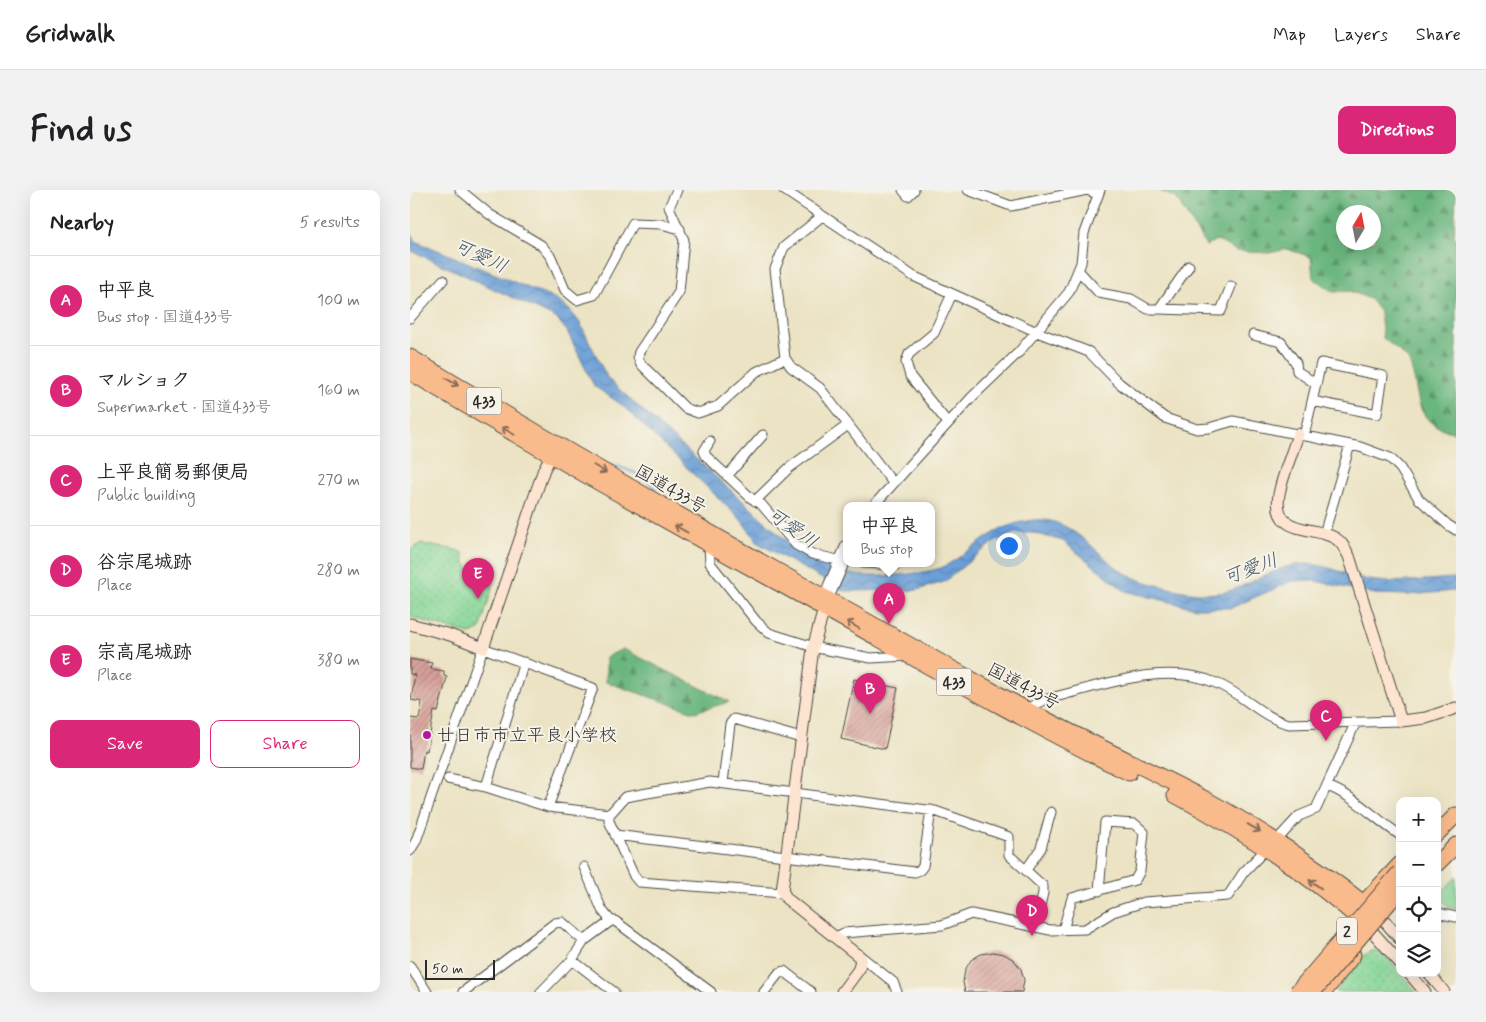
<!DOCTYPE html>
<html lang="en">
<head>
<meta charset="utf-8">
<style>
  body { margin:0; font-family:Mynerve,"Klee One",sans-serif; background:#f2f2f2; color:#202124 }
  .controls { position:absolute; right:15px; bottom:15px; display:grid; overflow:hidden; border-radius:10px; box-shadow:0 5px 20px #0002 }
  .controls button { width:45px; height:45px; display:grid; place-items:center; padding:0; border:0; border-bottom:1px solid #e0e0e0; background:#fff; color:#202124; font:25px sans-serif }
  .compass { position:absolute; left:926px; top:15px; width:45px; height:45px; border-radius:50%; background:#fff; box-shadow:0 5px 20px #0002; rotate:10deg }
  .scale { position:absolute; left:15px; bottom:12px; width:70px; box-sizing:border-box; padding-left:5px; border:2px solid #2b2b2b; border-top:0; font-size:14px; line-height:18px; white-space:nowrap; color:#2b2b2b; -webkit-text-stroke:4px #f7f3e8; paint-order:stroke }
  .you { position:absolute; left:598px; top:355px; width:18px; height:18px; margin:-12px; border:4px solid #fff; border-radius:50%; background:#1a73e8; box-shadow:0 0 0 8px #1a73e833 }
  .badge { display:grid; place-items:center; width:32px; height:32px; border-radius:50%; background:#db2777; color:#fff; font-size:16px; font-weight:700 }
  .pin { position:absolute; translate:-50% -41px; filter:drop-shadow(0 1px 2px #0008) }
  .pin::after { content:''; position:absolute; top:26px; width:18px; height:15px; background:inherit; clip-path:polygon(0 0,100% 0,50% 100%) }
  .popup { position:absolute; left:433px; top:312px; width:92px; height:65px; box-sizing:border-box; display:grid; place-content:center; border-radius:10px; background:#fff; filter:drop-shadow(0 1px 4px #0005); font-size:16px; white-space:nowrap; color:#757577 }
  .popup b { font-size:19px; color:#202124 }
  .popup::after { content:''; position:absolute; left:50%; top:100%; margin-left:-10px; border:10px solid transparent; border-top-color:#fff }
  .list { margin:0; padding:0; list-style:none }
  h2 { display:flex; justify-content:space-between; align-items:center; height:65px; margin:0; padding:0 20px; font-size:21px }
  h2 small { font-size:16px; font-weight:400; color:#757577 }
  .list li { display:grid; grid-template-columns:32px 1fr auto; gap:15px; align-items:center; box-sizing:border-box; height:90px; padding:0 20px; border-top:1px solid #e0e0e0 }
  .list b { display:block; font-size:19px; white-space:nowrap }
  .list p { margin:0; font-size:16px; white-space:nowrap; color:#757577 }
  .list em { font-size:16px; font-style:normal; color:#757577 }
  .actions { display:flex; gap:10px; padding:15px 20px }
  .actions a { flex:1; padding:11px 0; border:1px solid #db2777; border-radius:10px; text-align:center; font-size:18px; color:#db2777 }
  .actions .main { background:#db2777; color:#fff }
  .icon { flex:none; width:28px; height:28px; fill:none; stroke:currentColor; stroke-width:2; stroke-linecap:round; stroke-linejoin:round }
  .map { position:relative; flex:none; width:1046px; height:802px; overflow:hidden; border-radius:10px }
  header { display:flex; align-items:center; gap:30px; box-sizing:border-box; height:70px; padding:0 25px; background:#fff; border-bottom:1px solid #e0e0e0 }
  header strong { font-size:24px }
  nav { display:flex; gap:28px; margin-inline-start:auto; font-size:18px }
  .intro { display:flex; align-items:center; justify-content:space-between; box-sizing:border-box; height:120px; padding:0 30px }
  h1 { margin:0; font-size:35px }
  .button { padding:12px 22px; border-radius:10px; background:#db2777; color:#fff; font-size:18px; font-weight:700 }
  main { display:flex; gap:30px; padding:0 30px }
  aside { flex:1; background:#fff; border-radius:10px; box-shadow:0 5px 20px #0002 }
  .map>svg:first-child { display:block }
  .forest { fill:url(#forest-firs); stroke:#4b7055; fill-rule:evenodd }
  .park { fill:url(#park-dots); stroke:#588060 }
  .pitch { fill:#84d596; stroke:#588060 }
  .water { fill:url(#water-waves); stroke:#4b6581 }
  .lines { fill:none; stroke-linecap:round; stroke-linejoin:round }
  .stream { stroke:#6b9fd7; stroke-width:2.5 }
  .building { fill:url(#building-hatch) }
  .street-casing { stroke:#484742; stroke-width:11 }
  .secondary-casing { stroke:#484742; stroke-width:13 }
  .highway-casing { stroke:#484742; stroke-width:17 }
  .street { stroke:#fff; stroke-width:9 }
  .secondary { stroke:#fde4d1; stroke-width:11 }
  .highway { stroke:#fabb8c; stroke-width:15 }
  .highway-bridge-casing { stroke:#484742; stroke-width:17; stroke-linecap:butt }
  .highway-bridge { stroke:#fabb8c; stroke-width:15 }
  .oneway { stroke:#886c57 }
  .poi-dot { fill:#b5179e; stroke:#f7f3e8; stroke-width:2 }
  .labels { text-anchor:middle; stroke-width:4; stroke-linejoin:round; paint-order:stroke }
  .shield { fill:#f7f3e8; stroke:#686764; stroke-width:1 }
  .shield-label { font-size:16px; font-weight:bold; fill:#2b2b2b }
  .street-label { font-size:18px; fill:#2b2b2b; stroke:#f7f3e8 }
  .poi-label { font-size:18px; fill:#2b2b2b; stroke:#f7f3e8; text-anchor:start }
  .water-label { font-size:19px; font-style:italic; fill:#415467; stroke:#f7f3e8 }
</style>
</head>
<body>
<header>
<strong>Gridwalk</strong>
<nav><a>Map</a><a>Layers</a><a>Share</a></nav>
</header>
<div class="intro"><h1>Find us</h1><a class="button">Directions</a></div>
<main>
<aside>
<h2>Nearby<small>5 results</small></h2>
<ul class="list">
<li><span class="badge">A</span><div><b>中平良</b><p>Bus stop · 国道433号</p></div><em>100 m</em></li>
<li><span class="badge">B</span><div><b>マルショク</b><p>Supermarket · 国道433号</p></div><em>160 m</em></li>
<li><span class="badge">C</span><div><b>上平良簡易郵便局</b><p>Public building</p></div><em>270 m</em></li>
<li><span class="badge">D</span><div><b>谷宗尾城跡</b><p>Place</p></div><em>280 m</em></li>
<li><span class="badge">E</span><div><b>宗高尾城跡</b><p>Place</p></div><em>380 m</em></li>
</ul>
<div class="actions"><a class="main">Save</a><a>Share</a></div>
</aside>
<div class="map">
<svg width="1046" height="802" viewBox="0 0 1046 802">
  <defs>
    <pattern id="forest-firs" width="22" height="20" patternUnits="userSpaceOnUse" patternTransform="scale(1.25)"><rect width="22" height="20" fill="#6bb67f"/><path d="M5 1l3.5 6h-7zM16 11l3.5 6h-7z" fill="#589468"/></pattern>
    <pattern id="park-dots" width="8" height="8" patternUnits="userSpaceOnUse" patternTransform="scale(1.25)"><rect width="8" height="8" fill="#84d596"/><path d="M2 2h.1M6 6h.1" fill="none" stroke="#72b781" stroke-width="1.8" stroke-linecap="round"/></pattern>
    <pattern id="water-waves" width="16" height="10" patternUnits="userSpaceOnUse" patternTransform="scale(1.25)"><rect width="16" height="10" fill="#6b9fd7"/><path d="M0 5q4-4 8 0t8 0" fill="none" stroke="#5882af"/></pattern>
    <pattern id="building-hatch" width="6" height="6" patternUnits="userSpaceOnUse" patternTransform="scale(1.25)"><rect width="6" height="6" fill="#d69f98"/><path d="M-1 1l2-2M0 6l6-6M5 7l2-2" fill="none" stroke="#ae827c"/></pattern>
  </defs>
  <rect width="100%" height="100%" fill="#f7f3e8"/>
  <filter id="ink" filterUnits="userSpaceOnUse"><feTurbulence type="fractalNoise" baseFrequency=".02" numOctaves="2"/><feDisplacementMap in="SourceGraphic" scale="10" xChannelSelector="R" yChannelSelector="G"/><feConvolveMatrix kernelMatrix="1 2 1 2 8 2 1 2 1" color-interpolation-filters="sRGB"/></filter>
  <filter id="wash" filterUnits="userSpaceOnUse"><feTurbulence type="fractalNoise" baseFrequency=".0096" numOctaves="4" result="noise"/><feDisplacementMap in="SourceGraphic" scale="20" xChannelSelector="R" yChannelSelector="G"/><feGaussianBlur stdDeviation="1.12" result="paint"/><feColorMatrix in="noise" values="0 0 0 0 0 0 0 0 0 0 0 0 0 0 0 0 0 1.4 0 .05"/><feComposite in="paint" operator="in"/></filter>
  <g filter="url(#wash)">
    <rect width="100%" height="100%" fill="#ebe3c3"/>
    <path class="forest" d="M 748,0 L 1046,0 L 1044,46 L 1046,49 L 1046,243 C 999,232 1013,206 999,172 C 995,164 981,155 973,148 L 970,122 L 960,109 L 940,101 L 923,102 L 903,88 L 901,67 L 877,59 L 859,63 L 826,61 L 807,50 L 796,56 L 766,8 ZM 934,22 L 964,22 L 964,52 L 934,52 Z
      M 213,459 L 319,512 L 284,522 L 196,492 L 196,467 Z"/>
    <path class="park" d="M 12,353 C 26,359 40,356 53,363 C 57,384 63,388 84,392 L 70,440 L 59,444 L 0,427 L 0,360 Z
      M 962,761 C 980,763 996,789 1006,802 L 925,802 L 954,765 Z"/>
    <path class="pitch" d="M 1046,687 L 1046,719 L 1039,717 L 1028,706 Z"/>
    <path class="water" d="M 0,43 L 6,51 L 145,109 L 160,120 L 170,133 L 198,189 L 389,362 C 406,371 423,379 442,384 C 458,389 520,384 535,376 C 567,358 584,334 624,330 C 667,325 692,378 730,390 C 756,398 796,409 822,400 C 845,392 869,375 893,374 C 918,373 942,389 967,391 C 992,393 1020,389 1046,388 L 1046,401 L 997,405 L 965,404 L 900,390 L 882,391 L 821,418 L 785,418 L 715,401 L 653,351 L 623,343 L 604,343 L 582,353 L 534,392 L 507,400 L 434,401 L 348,353 L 331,330 L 212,215 L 184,196 L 157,141 L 146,128 L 0,60 Z"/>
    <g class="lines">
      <path class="stream" d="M 200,273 L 230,285 L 246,299"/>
    </g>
    <g id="blocks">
      <path class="building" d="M 0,469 L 22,473 L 21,479 L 34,481 L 34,486 L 37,487 L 28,522 L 24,521 L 17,561 L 14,560 L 11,579 L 0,577 L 0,528 L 9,529 L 12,512 L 1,510 L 5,485 L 0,484 Z
        M 444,489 L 488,498 L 475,559 L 431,549 Z
        M 583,762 L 594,764 L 604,770 L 611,779 L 614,790 L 612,802 L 555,802 L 553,792 L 555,780 L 561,770 L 571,764 Z"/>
    </g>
  </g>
  <g filter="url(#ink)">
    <use href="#blocks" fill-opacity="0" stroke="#484742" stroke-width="1"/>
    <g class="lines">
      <g class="street-casing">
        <path id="street" d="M 50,0 L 79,24 L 131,55 L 141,67 L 155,100 L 167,110 L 184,105 L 223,33 L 251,34 L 270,39
          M 267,0 L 259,17 L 274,50 L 269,102 L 229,162 L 228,166 L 230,173 L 275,218 L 288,223 L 308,216 L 346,182 L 375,168
          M 374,0 L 503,86 L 627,142 L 679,162 L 709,193 L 755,228 L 787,239 L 799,238 L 823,231 L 950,257 L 980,268 L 990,278 L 1009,309 L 1038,335 L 1046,340
          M 493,0 L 498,6 L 504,0
          M 558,0 L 601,16 L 677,0 L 688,4
          M 412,26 L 374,57 L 365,79 L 375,168 L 381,177 L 410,198 L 483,293
          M 668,80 L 689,103 L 721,109 L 738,119 L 749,119 L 779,76
          M 749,119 L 811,121 L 821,96
          M 0,128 L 33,90
          M 843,145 L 871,152 L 886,173 L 887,181 L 906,194
          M 538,233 L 500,186 L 496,172 L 499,164 L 524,143 L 542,104
          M 894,246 L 911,173 L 973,186 L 967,224 L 902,211
          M 300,251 L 294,261 L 296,266 L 341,308 L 351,314 L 386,355 L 402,364 L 436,372
          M 317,286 L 353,245
          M 345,311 L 379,278 L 438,235
          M 464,315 L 562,207 L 609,162 L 659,102 L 671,73 L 674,43 L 690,0
          M 914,344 L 940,255
          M 299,355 L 300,373 L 346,431 L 359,443 L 407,458 L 461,468 L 496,466
          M 453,373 L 486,375
          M 416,411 L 418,396 L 436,355
          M 417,412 L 436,369
          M 114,472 L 76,597 L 138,617 L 200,624
          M 615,522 C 627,509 647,507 664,502 C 708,490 762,474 806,493 C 833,504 851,527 879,534 L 991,531
          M 38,589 L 76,597
          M 313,593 L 320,534 L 324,529 L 391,548
          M 917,596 C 945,606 965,629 990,645
          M 205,645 L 505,682 L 510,680 L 513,676 L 521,620
          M 866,651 L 889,626 L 906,619 L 945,534
          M 0,661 L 6,651 L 73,458 L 183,498 L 138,617
          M 174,677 L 192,720 L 201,731
          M 616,680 L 631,658 L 641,622
          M 373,703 L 229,692 L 224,686 L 199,631 L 199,625 L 215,607 L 300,592 L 525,621 L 599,647 L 599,665 L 633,696 L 633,703 L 625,737
          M 1027,723 L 1046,727
          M 653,740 L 662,708 L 725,690 L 730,681 L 734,642 L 725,634 L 695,632 L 689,701
          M 425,747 L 434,743 L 532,735 L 561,724 L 640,740 L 675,739 L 703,722 L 734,712 L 818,706 L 833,683 L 856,659
          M 448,764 L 483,792 L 487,802
          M 162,770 L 204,802
          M 0,776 L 17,802
          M 53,802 L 145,733 L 152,732 L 174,751
          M 131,802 L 162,770 L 174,751 L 201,731 L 205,731 L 301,802
          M 354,802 L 369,783 L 374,781 L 401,802"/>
      </g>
      <g class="secondary-casing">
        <path id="secondary" d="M 888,244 C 882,264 873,284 869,304 C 862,346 903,335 925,348 C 932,352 935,359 939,366 L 991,531 L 1016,528 L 1046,518
          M 414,419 L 403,458 L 372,701 L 377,709 L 451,768 L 449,779 L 432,802
          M 0,434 L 40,445 L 73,458 L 134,279 L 145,259
          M 973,729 L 990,749
          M 962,741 L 990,773
          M 999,783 L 1015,802
          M 1019,783 L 1034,802"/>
      </g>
      <g class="highway-casing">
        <path id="highway" d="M 0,167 C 198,286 399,400 601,511 C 665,546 732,576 797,610 C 858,643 916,683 970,726
          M 0,182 C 140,267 284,347 428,426 C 525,480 620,534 719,583
          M 765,605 C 833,641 900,685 958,737
          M 1027,644 L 1046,625
          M 1027,674 L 1046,655
          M 947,720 L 990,674
          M 914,802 L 943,765"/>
      </g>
      <use href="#street" class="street"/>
      <use href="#secondary" class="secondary"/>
      <use href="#highway" class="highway"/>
      <g class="highway-bridge-casing">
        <path id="highway-bridge" d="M 887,802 L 990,682
          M 903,802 L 990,700"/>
      </g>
      <use href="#highway-bridge" class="highway-bridge"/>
    </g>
    <defs><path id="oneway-shaft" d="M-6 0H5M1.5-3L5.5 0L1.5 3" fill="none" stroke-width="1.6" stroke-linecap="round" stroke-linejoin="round" transform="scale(1.25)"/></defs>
    <g class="oneway">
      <use href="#oneway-shaft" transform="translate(42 192) rotate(31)"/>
      <use href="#oneway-shaft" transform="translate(98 241) rotate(-150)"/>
      <use href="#oneway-shaft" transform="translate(190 279) rotate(30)"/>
      <use href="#oneway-shaft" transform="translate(271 339) rotate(-151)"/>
      <use href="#oneway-shaft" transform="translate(443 435) rotate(-150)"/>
      <use href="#oneway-shaft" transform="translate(844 638) rotate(31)"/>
      <use href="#oneway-shaft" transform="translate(905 694) rotate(-144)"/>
    </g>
  </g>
  <circle class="poi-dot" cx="17" cy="545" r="5"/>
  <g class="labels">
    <g class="shield">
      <rect x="56.5" y="197.5" width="35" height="27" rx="4"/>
      <rect x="526.5" y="478.5" width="35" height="27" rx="4"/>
      <rect x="927" y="727.5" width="20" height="27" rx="4"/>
    </g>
    <g class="shield-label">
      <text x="74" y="217">433</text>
      <text x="544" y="498">433</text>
      <text x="937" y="747">2</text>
    </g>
    <g class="street-label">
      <text transform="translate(261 299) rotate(30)" y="6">国道433号</text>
      <text transform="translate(614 496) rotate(28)" y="6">国道433号</text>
    </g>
    <g class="poi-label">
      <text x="27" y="551">廿日市市立平良小学校</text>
    </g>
    <g class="water-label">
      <text transform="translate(71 65) rotate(25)" y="7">可愛川</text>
      <text transform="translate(383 337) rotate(35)" y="7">可愛川</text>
      <text transform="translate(840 378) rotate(-20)" y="7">可愛川</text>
    </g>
  </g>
</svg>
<div class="controls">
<button>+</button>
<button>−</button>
<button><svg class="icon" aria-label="locate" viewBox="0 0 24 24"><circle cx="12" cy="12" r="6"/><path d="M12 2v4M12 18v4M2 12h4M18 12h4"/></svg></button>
<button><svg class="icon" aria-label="layers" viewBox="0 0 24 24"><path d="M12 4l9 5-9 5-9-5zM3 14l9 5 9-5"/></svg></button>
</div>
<svg class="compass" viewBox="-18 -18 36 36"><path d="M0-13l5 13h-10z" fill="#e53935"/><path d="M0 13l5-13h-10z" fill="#757577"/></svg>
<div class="scale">50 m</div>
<div class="you"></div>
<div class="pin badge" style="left:479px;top:434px">A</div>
<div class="popup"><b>中平良</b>Bus stop</div>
<div class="pin badge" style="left:460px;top:524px">B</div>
<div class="pin badge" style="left:916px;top:551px">C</div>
<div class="pin badge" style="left:622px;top:746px">D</div>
<div class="pin badge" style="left:68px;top:409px">E</div>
</div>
</main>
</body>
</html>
